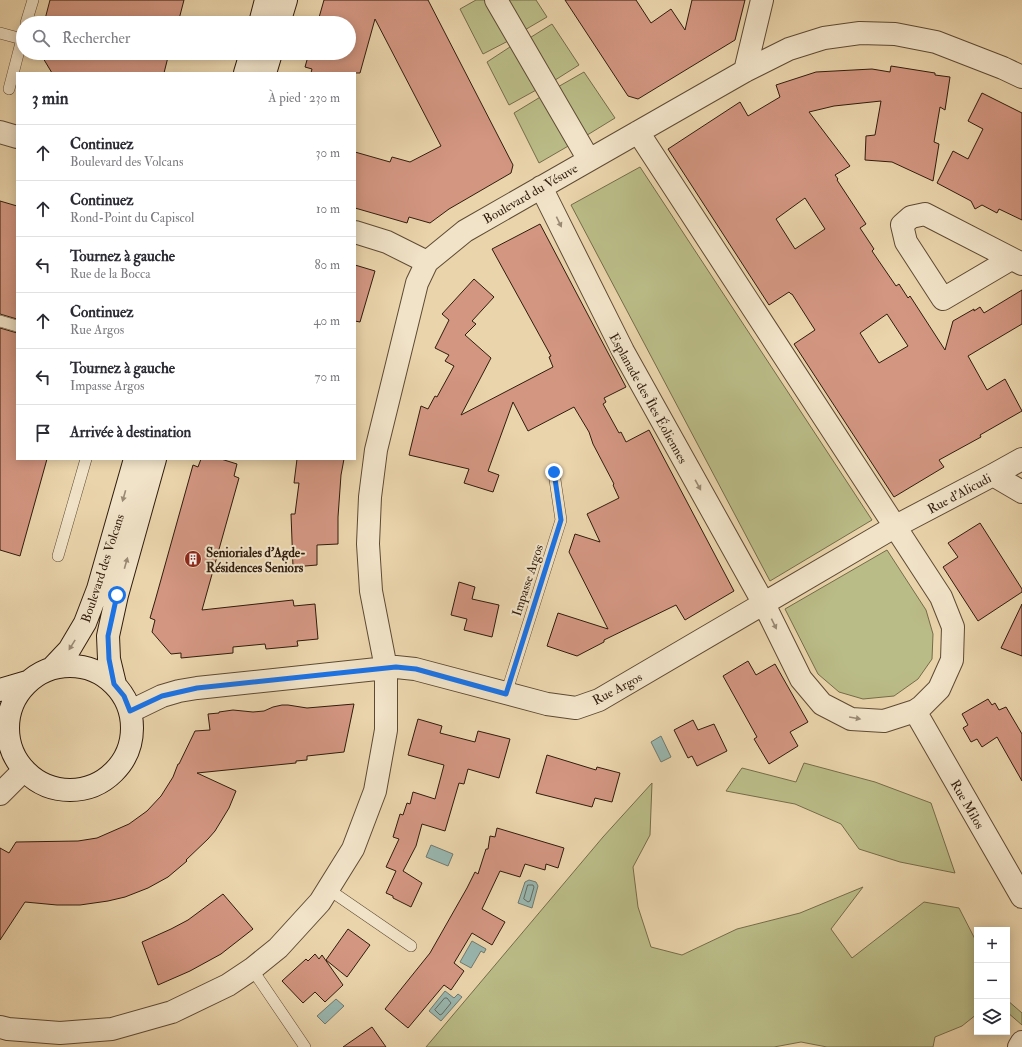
<!DOCTYPE html>
<html lang="fr">
<head>
<meta charset="utf-8">
<style>
  body { margin:0; font-family:"IM FELL Double Pica",serif; background:#f2f2f3; color:#2b2b33 }
  .controls { position:absolute; right:12px; bottom:12px; display:grid; overflow:hidden; border-radius:0px; box-shadow:0 2px 10px #0003 }
  .controls button { width:36px; height:36px; display:grid; place-items:center; padding:0; border:0; border-bottom:1px solid #e1e1e2; background:#fff; color:#2b2b33; font:20px sans-serif }
  .stop { position:absolute; width:12px; height:12px; margin:-9px; border:3px solid #1a73e8; border-radius:50%; background:#fff }
  .stop.end { background:#1a73e8; border-color:#fff; box-shadow:0 1px 4px #0008 }
  .list { margin:0; padding:0; list-style:none }
  h2 { display:flex; justify-content:space-between; align-items:center; height:52px; margin:0; padding:0 16px; font-size:17px }
  h2 small { font-size:13px; font-weight:400; color:#7c7c81 }
  .list li { display:grid; grid-template-columns:26px 1fr auto; gap:12px; align-items:center; box-sizing:border-box; height:56px; padding:0 16px; border-top:1px solid #e1e1e2 }
  .list b { display:block; font-size:15px; white-space:nowrap }
  .list p { margin:0; font-size:13px; white-space:nowrap; color:#7c7c81 }
  .list em { font-size:13px; font-style:normal; color:#7c7c81 }
  .icon { flex:none; width:22px; height:22px; fill:none; stroke:currentColor; stroke-width:2; stroke-linecap:round; stroke-linejoin:round }
  .map { position:relative; flex:none; width:1022px; height:1047px; overflow:hidden }
  .search { position:absolute; background:#fff; box-shadow:0 2px 10px #0003; left:16px; top:16px; width:340px; height:44px; display:flex; align-items:center; gap:10px; box-sizing:border-box; padding:0 14px; border-radius:22px; color:#7c7c81; font-size:15px }
  .panel { position:absolute; background:#fff; box-shadow:0 2px 10px #0003; left:16px; top:72px; width:340px; height:388px; border-radius:0px }
  .map>svg:first-child { display:block }
  .green { fill:#babc87; stroke:#756c4a }
  .water { fill:#99b7b0; stroke:#6f796f }
  .lines { fill:none; stroke-linecap:round; stroke-linejoin:round }
  .shore { stroke:#646a5e; stroke-width:1 }
  .building { fill:#d39681; stroke:#301c0d; fill-rule:evenodd }
  .lane-casing { stroke:#5e4a34; stroke-width:12 }
  .street-casing { stroke:#5e4a34; stroke-width:24 }
  .secondary-casing { stroke:#301c0d; stroke-width:24 }
  .lane { stroke:#f1e3c8; stroke-width:11 }
  .street { stroke:#f1e3c8; stroke-width:22 }
  .secondary { stroke:#f1e3c8; stroke-width:22 }
  .oneway { fill:#9a8974 }
  .route { stroke:#1a73e8; stroke-width:5 }
  .labels { text-anchor:middle; stroke-width:4; stroke-linejoin:round; paint-order:stroke }
  .street-label { font-size:13px; fill:#301c0d; stroke:#f1e3c8 }
  .poi-label { font-size:13px; font-weight:bold; fill:#301c0d; stroke:#f1e3c8; text-anchor:start }
</style>
</head>
<body>
<div class="map">
<svg width="1022" height="1047" viewBox="0 0 1022 1047">
  <rect width="100%" height="100%" fill="#ead4ab"/>
  <filter id="stains"><feTurbulence type="fractalNoise" baseFrequency=".005" numOctaves="4"/><feColorMatrix values="0 0 0 0 .2 0 0 0 0 .09 0 0 0 0 .02 0 0 0 .5 -.17"/></filter>
  <radialGradient id="worn" r=".72"><stop offset=".6" stop-color="#630" stop-opacity="0"/><stop offset="1" stop-color="#630" stop-opacity=".3"/></radialGradient>
  <path class="green" d="M 476,0 L 487,0 L 510,40 L 483,54 L 460,9 Z
    M 506,0 L 536,0 L 547,17 L 523,31 Z
    M 552,24 L 579,65 L 552,82 L 528,39 Z
    M 513,45 L 538,89 L 509,105 L 487,62 Z
    M 584,72 L 615,118 L 584,137 L 556,88 Z
    M 542,96 L 570,145 L 539,163 L 514,113 Z
    M 640,167 L 872,520 L 770,581 L 571,205 Z
    M 887,550 L 926,610 L 933,634 L 932,659 L 918,679 L 894,696 L 863,699 L 839,692 L 818,674 L 785,609 Z
    M 804,763 L 875,782 L 931,803 L 955,873 L 900,862 L 859,849 L 841,824 L 795,804 L 726,791 L 742,768 L 796,782 Z
    M 652,783 L 650,835 L 633,867 L 638,907 L 651,947 L 682,955 L 737,929 L 800,913 L 863,887 L 831,929 L 852,958 L 924,902 L 959,908 L 976,941 L 977,1014 L 962,1026 L 935,1037 L 933,1047 L 827,1047 L 801,1042 L 774,1047 L 426,1047 L 603,837 Z
    M 1007,1000 L 1022,1013 L 1022,1025 L 1007,1012 Z"/>
  <path class="water" d="M 661,736 L 671,757 L 661,762 L 651,742 Z
    M 431,845 L 453,854 L 448,866 L 426,857 Z
    M 529,880 L 536,882 L 538,886 L 532,908 L 518,903 L 525,882 Z
    M 472,941 L 486,949 L 484,953 L 481,951 L 471,968 L 460,962 Z
    M 445,991 L 454,998 L 458,994 L 462,997 L 441,1021 L 429,1011 Z
    M 336,999 L 344,1006 L 325,1024 L 317,1016 Z"/>
  <g class="lines">
    <path class="shore" d="M 528,885 L 533,885 L 534,887 L 530,901 L 528,902 L 524,899 Z
      M 445,998 L 447,998 L 451,1003 L 442,1014 L 440,1015 L 435,1010 Z"/>
  </g>
  <path class="building" d="M 50,0 L 184,0 L 178,23 L 44,23 Z
    M 324,0 L 428,0 L 513,165 L 511,173 L 449,209 L 430,223 L 409,217 L 407,223 L 355,208 L 355,152 L 390,162 L 392,157 L 410,162 L 441,146 L 375,19 L 360,73 L 311,73 L 312,69 L 305,67 L 309,53 L 349,53 L 349,23 L 324,23 L 318,21 Z
    M 565,0 L 636,0 L 651,23 L 671,9 L 685,30 L 692,0 L 745,0 L 735,40 L 638,99 L 628,96 Z
    M 40,53 L 169,53 L 164,73 L 52,73 Z
    M 891,66 L 935,73 L 935,75 L 950,77 L 945,110 L 940,107 L 934,142 L 939,144 L 933,181 L 892,162 L 865,160 L 866,136 L 875,135 L 881,101 L 834,106 L 809,112 L 850,166 L 835,175 L 838,179 L 837,180 L 866,224 L 860,228 L 874,249 L 872,251 L 896,286 L 899,284 L 908,298 L 910,296 L 945,350 L 953,321 L 974,309 L 974,311 L 980,307 L 984,313 L 1022,290 L 1022,324 L 968,356 L 987,390 L 1005,379 L 1022,411 L 980,435 L 981,437 L 939,460 L 944,467 L 894,497 L 794,344 L 815,330 L 792,294 L 791,294 L 789,292 L 769,305 L 668,149 L 740,102 L 748,116 L 780,97 L 776,85 L 816,72 L 872,69 L 890,72 ZM 805,198 L 825,229 L 795,249 L 776,219 ZM 887,314 L 908,346 L 879,363 L 860,333 Z
    M 982,93 L 1022,113 L 1022,220 L 999,209 L 997,213 L 982,205 L 975,209 L 971,201 L 937,183 L 953,151 L 968,159 L 983,129 L 968,121 Z
    M 0,201 L 17,206 L 17,319 L 0,314 Z
    M 540,224 L 626,387 L 604,398 L 606,402 L 603,404 L 619,433 L 621,432 L 626,442 L 649,430 L 734,591 L 685,620 L 676,605 L 604,640 L 604,642 L 577,656 L 547,646 L 558,613 L 608,629 L 569,552 L 575,534 L 600,542 L 587,514 L 619,498 L 613,485 L 614,484 L 593,444 L 589,432 L 574,407 L 528,431 L 513,402 L 488,471 L 499,475 L 493,492 L 464,483 L 469,469 L 409,455 L 421,406 L 428,409 L 435,396 L 437,397 L 454,366 L 445,361 L 449,355 L 435,348 L 449,320 L 442,314 L 474,279 L 494,297 L 472,321 L 476,324 L 465,335 L 491,358 L 461,415 L 553,367 L 549,357 L 551,356 L 492,249 Z
    M 355,265 L 375,271 L 360,322 L 355,321 Z
    M 0,328 L 17,333 L 17,459 L 47,459 L 20,556 L 0,550 Z
    M 201,459 L 221,459 L 237,464 L 234,476 L 239,478 L 202,610 L 293,600 L 294,606 L 315,604 L 318,639 L 297,641 L 298,646 L 266,649 L 265,644 L 233,647 L 233,653 L 181,658 L 181,653 L 171,654 L 152,632 L 155,620 L 150,618 L 155,601 L 193,465 L 198,467 Z
    M 297,459 L 344,459 L 341,475 L 338,517 L 338,544 L 317,545 L 317,565 L 293,567 L 291,514 L 295,514 L 299,483 L 294,483 Z
    M 980,523 L 1022,589 L 1022,592 L 978,621 L 943,567 L 958,557 L 948,543 Z
    M 459,582 L 475,587 L 472,599 L 499,605 L 492,637 L 464,630 L 467,619 L 451,615 Z
    M 1022,604 L 1022,656 L 1001,648 Z
    M 748,661 L 756,675 L 775,664 L 808,722 L 790,732 L 798,746 L 769,764 L 754,739 L 757,737 L 723,676 Z
    M 988,699 L 992,705 L 995,703 L 999,710 L 1006,707 L 1022,734 L 1022,781 L 997,737 L 982,747 L 977,739 L 971,742 L 963,728 L 968,725 L 962,714 Z
    M 354,704 L 344,752 L 307,756 L 307,760 L 296,761 L 296,763 L 197,773 L 236,791 L 229,808 L 215,831 L 208,839 L 186,860 L 187,861 L 168,877 L 148,888 L 125,897 L 108,901 L 80,905 L 57,905 L 25,902 L 0,940 L 0,848 L 9,853 L 16,842 L 78,841 L 97,838 L 129,824 L 147,811 L 161,796 L 173,777 L 178,764 L 179,764 L 195,731 L 210,730 L 208,714 L 219,713 L 219,712 L 233,710 L 253,712 L 264,711 L 273,707 L 282,705 L 288,705 L 307,708 Z
    M 418,719 L 442,726 L 440,733 L 475,742 L 478,731 L 510,739 L 499,778 L 468,769 L 464,784 L 459,783 L 445,831 L 422,824 L 416,846 L 403,871 L 422,883 L 411,907 L 393,898 L 393,896 L 386,893 L 396,871 L 386,867 L 399,839 L 393,837 L 400,814 L 403,815 L 407,803 L 410,804 L 413,792 L 435,799 L 444,765 L 408,755 Z
    M 693,720 L 698,730 L 714,724 L 727,751 L 697,766 L 692,756 L 688,758 L 674,730 Z
    M 547,755 L 596,770 L 597,767 L 620,773 L 612,802 L 595,798 L 592,807 L 536,793 Z
    M 497,828 L 564,848 L 558,868 L 546,864 L 545,870 L 525,864 L 520,877 L 500,871 L 482,909 L 505,922 L 492,945 L 472,933 L 454,963 L 464,971 L 451,990 L 444,985 L 408,1028 L 385,1009 L 430,953 L 467,888 L 475,872 L 478,874 L 486,849 L 488,849 L 490,836 L 495,837 Z
    M 223,894 L 253,929 L 221,954 L 190,971 L 158,985 L 142,942 L 171,929 L 188,920 Z
    M 348,929 L 370,945 L 347,977 L 326,960 Z
    M 315,954 L 319,959 L 322,955 L 343,985 L 325,1002 L 315,992 L 303,1003 L 282,981 L 306,959 L 308,961 Z
    M 372,1027 L 386,1047 L 343,1047 Z"/>
  <g class="lines">
    <g class="lane-casing">
      <path id="lane" d="M 26,23 L 33,0
        M 0,33 L 22,39
        M 9,89 L 23,35
        M 0,321 L 17,326
        M 58,556 L 86,459
        M 506,694 L 561,520 L 554,473
        M 328,889 L 411,946
        M 252,969 L 305,1047"/>
    </g>
    <g class="street-casing">
      <path id="street" d="M 496,0 L 589,160
        M 745,71 L 762,0
        M 0,132 L 17,137
        M 541,187 L 623,351 L 764,604 L 801,679 L 822,704 L 851,719 L 884,721 L 915,711 L 921,707 L 939,689 L 952,660 L 953,627 L 941,597 L 638,132
        M 355,232 L 387,242 L 427,262
        M 1011,259 L 943,299 L 906,242 L 902,225 L 911,217 L 925,214 L 1022,264
        M 993,475 L 1022,492
        M 131,711 L 162,696 L 179,691 L 197,688 L 396,667 L 415,669 L 547,704 L 576,708 L 599,700 L 896,526 L 993,475 L 1022,459
        M 915,711 L 1022,897
        M 0,794 L 24,770
        M 0,1027 L 8,1029 L 60,1033 L 112,1029 L 172,1012 L 228,985 L 252,969 L 278,948 L 320,902 L 353,849 L 375,791 L 386,730 L 386,668 L 371,591 L 368,544 L 370,497 L 376,450 L 417,283 L 427,262 L 465,231 L 745,71 L 789,49 L 824,38 L 860,33 L 895,34 L 936,42 L 1003,68 L 1022,77
        M 1019,1047 L 1022,1042"/>
    </g>
    <g class="secondary-casing">
      <path id="secondary" d="M 260,23 L 266,0
        M 279,23 L 286,0
        M 245,73 L 251,53
        M 265,73 L 271,53
        M8 728a62 62 0 1 1 124 0a62 62 0 1 1-124 0Z
        M 52,668 L 69,650 L 85,623 L 98,589 L 135,459
        M 115,684 L 109,659 L 108,636 L 117,595 L 155,459
        M 0,690 L 27,682"/>
    </g>
    <use href="#lane" class="lane"/>
    <use href="#street" class="street"/>
    <use href="#secondary" class="secondary"/>
  </g>
  <defs><path id="oneway-solid" d="M-6-.8H1V-3.2L6.5 0L1 3.2V.8H-6Z"/></defs>
  <g class="oneway">
    <use href="#oneway-solid" transform="translate(559 222) rotate(64)"/>
    <use href="#oneway-solid" transform="translate(698 485) rotate(61)"/>
    <use href="#oneway-solid" transform="translate(124 496) rotate(106)"/>
    <use href="#oneway-solid" transform="translate(126 563) rotate(-74)"/>
    <use href="#oneway-solid" transform="translate(774 624) rotate(64)"/>
    <use href="#oneway-solid" transform="translate(72 645) rotate(122)"/>
    <use href="#oneway-solid" transform="translate(855 718) rotate(10)"/>
  </g>
  <g class="lines">
    <path class="route" d="M 117,595 L 108,636 L 109,659 L 114,684 L 124,696 L 130,711 L 162,696 L 197,688 L 396,667 L 416,669 L 506,694 L 561,520 L 554,472"/>
  </g>
  <defs>
    <g id="building-disc" transform="scale(0.9)"><circle r="9.5" fill="#8f2418" stroke="#f1e3c8"/><path d="M-4-6H4V6H1V3H-1V6H-4ZM-2.5-4.3h1.7v1.8h-1.7ZM.8-4.3h1.7v1.8H.8ZM-2.5-1h1.7V.8h-1.7ZM.8-1h1.7V.8H.8Z" fill="#fff"/></g>
  </defs>
  <g fill-rule="evenodd">
    <use href="#building-disc" x="193" y="559"/>
  </g>
  <g class="labels">
    <g class="street-label">
      <text transform="translate(530 193) rotate(-30)" y="5">Boulevard du Vésuve</text>
      <text transform="translate(649 398) rotate(61)" y="5">Esplanade des Îles Éoliennes</text>
      <text transform="translate(959 493) rotate(-28)" y="5">Rue d'Alicudi</text>
      <text transform="translate(102 568) rotate(-72)" y="5">Boulevard des Volcans</text>
      <text transform="translate(527 580) rotate(-72)" y="5">Impasse Argos</text>
      <text transform="translate(617 688) rotate(-28)" y="5">Rue Argos</text>
      <text transform="translate(968 804) rotate(60)" y="5">Rue Milos</text>
    </g>
    <g class="poi-label">
      <text x="206" y="557">Senioriales d'Agde-<tspan x="206" dy="15">Résidences Seniors</tspan></text>
    </g>
  </g>
  <rect width="100%" height="100%" filter="url(#stains)"/>
  <rect width="100%" height="100%" fill="url(#worn)"/>
</svg>
<div class="controls">
<button>+</button>
<button>−</button>
<button><svg class="icon" aria-label="layers" viewBox="0 0 24 24"><path d="M12 4l9 5-9 5-9-5zM3 14l9 5 9-5"/></svg></button>
</div>
<div class="stop" style="left:117px;top:595px"></div>
<div class="stop end" style="left:554px;top:472px"></div>
<div class="search"><svg class="icon" aria-label="search" viewBox="0 0 24 24"><circle cx="10" cy="10" r="6"/><path d="M15 15l6 6"/></svg>Rechercher</div>
<section class="panel">
<h2>3 min<small>À pied · 230 m</small></h2>
<ul class="list">
<li><svg class="icon" aria-label="ahead" viewBox="0 0 24 24"><path d="M12 20V5M6 11l6-6 6 6"/></svg><div><b>Continuez</b><p>Boulevard des Volcans</p></div><em>30 m</em></li>
<li><svg class="icon" aria-label="ahead" viewBox="0 0 24 24"><path d="M12 20V5M6 11l6-6 6 6"/></svg><div><b>Continuez</b><p>Rond-Point du Capiscol</p></div><em>10 m</em></li>
<li><svg class="icon" aria-label="left" viewBox="0 0 24 24"><path d="M17 20v-9H6M10 6l-5 5 5 5"/></svg><div><b>Tournez à gauche</b><p>Rue de la Bocca</p></div><em>80 m</em></li>
<li><svg class="icon" aria-label="ahead" viewBox="0 0 24 24"><path d="M12 20V5M6 11l6-6 6 6"/></svg><div><b>Continuez</b><p>Rue Argos</p></div><em>40 m</em></li>
<li><svg class="icon" aria-label="left" viewBox="0 0 24 24"><path d="M17 20v-9H6M10 6l-5 5 5 5"/></svg><div><b>Tournez à gauche</b><p>Impasse Argos</p></div><em>70 m</em></li>
<li><svg class="icon" aria-label="arrive" viewBox="0 0 24 24"><path d="M6 21V4h12l-3 4 3 4H6"/></svg><div><b>Arrivée à destination</b></div></li>
</ul>
</section>
</div>
</body>
</html>
